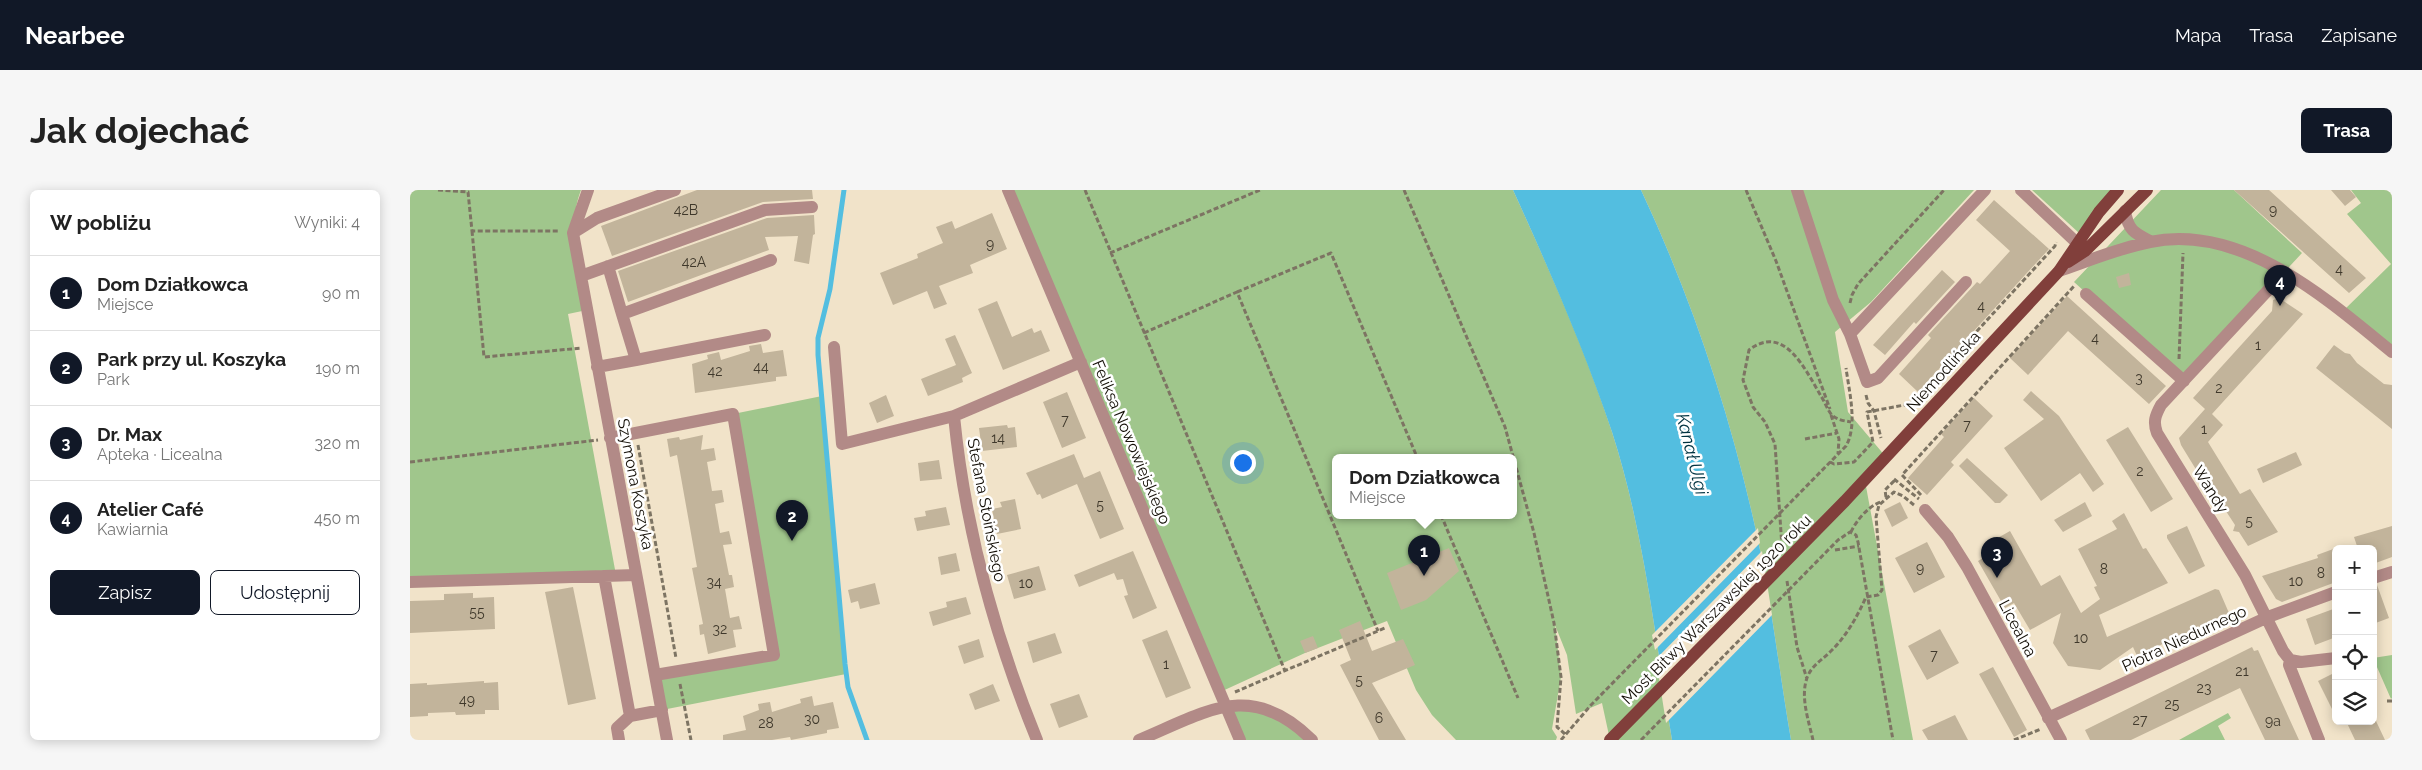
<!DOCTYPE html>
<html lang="pl">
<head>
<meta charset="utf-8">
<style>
  body { margin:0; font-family:Raleway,sans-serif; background:#f6f6f6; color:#222 }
  .controls { position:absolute; right:15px; bottom:15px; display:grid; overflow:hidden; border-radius:8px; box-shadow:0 2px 12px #0003 }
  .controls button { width:45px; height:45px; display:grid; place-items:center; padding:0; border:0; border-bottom:1px solid #e0e0e0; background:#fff; color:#222; font:25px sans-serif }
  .you { position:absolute; left:832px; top:272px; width:18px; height:18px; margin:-12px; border:4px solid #fff; border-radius:50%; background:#1a73e8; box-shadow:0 0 0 8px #1a73e833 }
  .badge { display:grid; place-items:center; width:32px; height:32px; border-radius:50%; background:#111827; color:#fff; font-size:16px; font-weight:700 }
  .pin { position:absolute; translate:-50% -41px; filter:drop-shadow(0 1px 2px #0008) }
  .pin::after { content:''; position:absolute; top:26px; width:18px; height:15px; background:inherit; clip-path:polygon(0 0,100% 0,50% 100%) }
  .popup { position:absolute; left:922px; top:264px; width:185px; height:65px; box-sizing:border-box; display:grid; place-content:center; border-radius:8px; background:#fff; filter:drop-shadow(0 1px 4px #0005); font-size:16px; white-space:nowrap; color:#767676 }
  .popup b { font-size:19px; color:#222 }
  .popup::after { content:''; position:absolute; left:50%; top:100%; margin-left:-10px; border:10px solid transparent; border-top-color:#fff }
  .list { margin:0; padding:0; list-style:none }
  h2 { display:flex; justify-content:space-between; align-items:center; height:65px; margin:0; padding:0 20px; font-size:21px }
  h2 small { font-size:16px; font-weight:400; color:#767676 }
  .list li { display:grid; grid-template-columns:32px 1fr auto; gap:15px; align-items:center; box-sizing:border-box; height:75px; padding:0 20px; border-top:1px solid #e0e0e0 }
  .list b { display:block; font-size:19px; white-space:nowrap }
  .list p { margin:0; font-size:16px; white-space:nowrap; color:#767676 }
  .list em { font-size:16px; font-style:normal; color:#767676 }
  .actions { display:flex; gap:10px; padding:15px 20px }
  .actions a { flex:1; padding:11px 0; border:1px solid #111827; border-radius:8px; text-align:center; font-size:18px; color:#111827 }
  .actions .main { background:#111827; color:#fff }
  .icon { flex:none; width:28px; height:28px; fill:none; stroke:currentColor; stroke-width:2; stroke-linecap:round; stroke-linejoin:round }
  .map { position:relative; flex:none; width:1982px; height:550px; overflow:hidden; border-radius:8px }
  header { display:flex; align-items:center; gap:30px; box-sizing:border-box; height:70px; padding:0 25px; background:#111827; color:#fff }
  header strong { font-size:24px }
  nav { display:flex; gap:28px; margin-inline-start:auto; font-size:18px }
  .intro { display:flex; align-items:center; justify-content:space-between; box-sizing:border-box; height:120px; padding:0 30px }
  h1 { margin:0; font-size:35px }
  .button { padding:12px 22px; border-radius:8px; background:#111827; color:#fff; font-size:18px; font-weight:700 }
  main { display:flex; gap:30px; padding:0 30px }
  aside { flex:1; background:#fff; border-radius:8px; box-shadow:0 2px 12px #0003 }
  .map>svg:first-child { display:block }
  .green { fill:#a0c68c; fill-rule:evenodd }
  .water { fill:#53bee0 }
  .pier { fill:#f1e3c9 }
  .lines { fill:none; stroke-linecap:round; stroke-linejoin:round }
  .stream { stroke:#53bee0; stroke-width:5 }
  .building { fill:#c2b49b }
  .path { stroke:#7d7463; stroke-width:3; stroke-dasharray:5 2.5; stroke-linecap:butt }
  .minor { stroke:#b28a87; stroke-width:12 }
  .major { stroke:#813f3b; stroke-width:12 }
  .labels { text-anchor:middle; stroke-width:5; stroke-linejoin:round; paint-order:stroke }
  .number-label { font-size:14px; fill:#3f382b }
  .street-label { font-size:16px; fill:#130e06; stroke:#fff }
  .water-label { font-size:18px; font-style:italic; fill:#003341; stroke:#fff }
</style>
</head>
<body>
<header>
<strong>Nearbee</strong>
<nav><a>Mapa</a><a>Trasa</a><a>Zapisane</a></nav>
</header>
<div class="intro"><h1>Jak dojechać</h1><a class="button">Trasa</a></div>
<main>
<aside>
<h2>W pobliżu<small>Wyniki: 4</small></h2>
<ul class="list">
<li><span class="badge">1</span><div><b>Dom Działkowca</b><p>Miejsce</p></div><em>90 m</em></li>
<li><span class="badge">2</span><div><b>Park przy ul. Koszyka</b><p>Park</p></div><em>190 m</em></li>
<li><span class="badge">3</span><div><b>Dr. Max</b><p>Apteka · Licealna</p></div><em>320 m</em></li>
<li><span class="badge">4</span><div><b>Atelier Café</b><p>Kawiarnia</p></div><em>450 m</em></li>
</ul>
<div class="actions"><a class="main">Zapisz</a><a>Udostępnij</a></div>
</aside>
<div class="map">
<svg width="1982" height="550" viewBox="0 0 1982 550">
  <rect width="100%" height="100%" fill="#f1e3c9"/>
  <path class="green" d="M 0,0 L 171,0 C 156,39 170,80 177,120 L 158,124 L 206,385 L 0,392 Z
    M 598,0 L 1103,0 C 1139,79 1175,159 1202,242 C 1234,341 1245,447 1262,550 L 1200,550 L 1192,513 L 1166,524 L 1157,465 L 1145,435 L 1151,487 L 1142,539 L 1147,547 L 1146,550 L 1046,550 L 1022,525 L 1006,500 L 977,431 L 895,463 L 808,503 ZM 925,267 L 1103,267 L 1103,325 L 925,325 Z
    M 1231,0 L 1564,0 L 1461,112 L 1425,142 L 1438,222 L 1476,267 L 1455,291 L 1503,550 L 1381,550 C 1369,480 1361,409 1346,341 C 1320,223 1282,109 1231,0 Z
    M 1622,0 L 1708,0 L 1669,43 Z
    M 1751,0 L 1824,0 L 1892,63 L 1774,191 L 1664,92 Z
    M 1941,0 L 1982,0 L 1982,155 L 1932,122 L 1981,74 L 1937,24 L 1951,13 Z
    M 412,206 L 436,484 L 252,520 L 245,485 L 364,465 L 323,224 Z
    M 1982,465 L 1982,508 L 1981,509 L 1963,468 Z
    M 845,515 L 902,550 L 830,550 L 814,517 Z
    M 1818,523 L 1821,528 L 1808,536 L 1815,550 L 1769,550 Z"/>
  <path class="water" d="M 1103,0 L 1231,0 C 1282,109 1320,223 1346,341 C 1361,409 1369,480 1381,550 L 1262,550 C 1245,447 1234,341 1202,242 C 1174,159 1139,79 1103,0 Z"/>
  <path class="pier" d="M 1348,338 L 1350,353 L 1245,460 L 1242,445 Z
    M 1352,361 L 1362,425 L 1256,533 L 1246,469 Z"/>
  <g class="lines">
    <path class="stream" d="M 434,0 L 420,99 L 408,148 L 408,165 L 435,474 L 438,497 L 457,550"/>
  </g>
  <path class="building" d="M 287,0 L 402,0 L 403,9 L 353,12 L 202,66 L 191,36 Z
    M 1824,0 L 1859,0 L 1956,88 L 1939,103 Z
    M 1921,0 L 1940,0 L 1946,7 L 1935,16 Z
    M 1584,10 L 1639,59 L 1508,202 L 1489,184 L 1521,148 L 1518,145 L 1567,92 L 1570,94 L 1600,61 L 1566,30 Z
    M 582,23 L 597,59 L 560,75 L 563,83 L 529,96 L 537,114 L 524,119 L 517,101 L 483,115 L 470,83 L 508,68 L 507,64 L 533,53 L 526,37 L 542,31 L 545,39 Z
    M 404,25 L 405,44 L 403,45 L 399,74 L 384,71 L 388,46 L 355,47 L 359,60 L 218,112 L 208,81 L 357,28 Z
    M 1532,80 L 1545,92 L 1506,134 L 1504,132 L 1475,165 L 1463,155 Z
    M 1719,83 L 1721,95 L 1709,98 L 1706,87 Z
    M 1657,106 L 1756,196 L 1739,214 L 1658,141 L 1618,185 L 1600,168 Z
    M 1869,108 L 1893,124 L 1802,224 L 1813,235 L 1798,252 L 1830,304 L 1840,299 L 1868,342 L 1838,356 L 1829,342 L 1823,341 L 1825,335 L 1812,315 L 1809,317 L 1771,255 L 1769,248 L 1795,219 L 1783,208 L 1862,121 L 1863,110 Z
    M 587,111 L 602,147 L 622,138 L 624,143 L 631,140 L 640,161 L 593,180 L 568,119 Z
    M 545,145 L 562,183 L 552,188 L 553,192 L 518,206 L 511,189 L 546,175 L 535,149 Z
    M 351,154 L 353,163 L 373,160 L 377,186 L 366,187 L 366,191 L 285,203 L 282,174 L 298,169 L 297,165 L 309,162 L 311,170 L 340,161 L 339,156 Z
    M 1924,155 L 1935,163 L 1940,164 L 1947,173 L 1974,194 L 1982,195 L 1982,239 L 1906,178 Z
    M 1621,201 L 1649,226 L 1694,294 L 1683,302 L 1670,283 L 1631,311 L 1594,258 L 1634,229 L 1613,210 Z
    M 657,202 L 676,248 L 652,258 L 633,212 Z
    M 476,205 L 484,226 L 467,233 L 459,213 Z
    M 1564,208 L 1583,226 L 1541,272 L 1544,275 L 1517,305 L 1498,288 L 1534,247 L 1531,244 Z
    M 597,235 L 598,238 L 605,237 L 607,257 L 572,261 L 569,238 Z
    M 1718,237 L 1763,309 L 1741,322 L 1696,250 Z
    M 293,245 L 291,260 L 304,258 L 306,270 L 297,272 L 302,301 L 312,300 L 314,312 L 305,314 L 310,343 L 319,341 L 322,354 L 313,355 L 319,385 L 322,385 L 324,397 L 315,399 L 320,428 L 329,426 L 332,439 L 323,440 L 326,457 L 298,464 L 294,444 L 290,445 L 289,435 L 293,434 L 282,378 L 287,377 L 267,265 L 260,267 L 257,249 L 269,247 L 270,250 Z
    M 1886,262 L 1892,275 L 1853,293 L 1847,279 Z
    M 664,264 L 674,288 L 690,281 L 714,339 L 690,349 L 667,294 L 632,309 L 630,304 L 627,305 L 616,283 Z
    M 1557,268 L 1598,305 L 1590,313 L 1585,313 L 1549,276 Z
    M 529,270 L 532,289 L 510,291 L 508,273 Z
    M 605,309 L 611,339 L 587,344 L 582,319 L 592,317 L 590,312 Z
    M 1490,312 L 1498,328 L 1482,337 L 1474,320 Z
    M 1675,312 L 1682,326 L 1653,342 L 1644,330 Z
    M 536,317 L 540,335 L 507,341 L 504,328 L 516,326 L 515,321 Z
    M 1714,323 L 1733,359 L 1736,358 L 1758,393 L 1689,425 L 1697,447 L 1805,399 L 1809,400 L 1819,423 L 1727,466 L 1723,457 L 1690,480 L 1658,476 L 1643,453 L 1651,423 L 1620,440 L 1604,413 L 1595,418 L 1568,371 L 1582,363 L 1577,354 L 1600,341 L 1631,396 L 1650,385 L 1671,423 L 1690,409 L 1684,397 L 1687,396 L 1668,359 L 1707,339 L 1702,331 Z
    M 1777,336 L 1795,376 L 1779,384 L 1757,348 L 1757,345 Z
    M 1982,336 L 1982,367 L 1963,374 L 1963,359 L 1948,359 L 1944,347 Z
    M 1517,352 L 1535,387 L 1504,403 L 1485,368 Z
    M 1039,358 L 1049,381 L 1016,410 L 991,420 L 977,383 Z
    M 1926,358 L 1926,392 L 1872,412 L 1866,409 L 1852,386 L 1908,368 L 1907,365 Z
    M 723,361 L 747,418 L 723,429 L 714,406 L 718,405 L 713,389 L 707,390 L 704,383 L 669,397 L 664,385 Z
    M 546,363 L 550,381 L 531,385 L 528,367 Z
    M 629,376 L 636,400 L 604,409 L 597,385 Z
    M 465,393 L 470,414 L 450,419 L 448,411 L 441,413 L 438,400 Z
    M 1967,395 L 1979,428 L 1963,434 L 1963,396 Z
    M 163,397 L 186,509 L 158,515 L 135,402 Z
    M 63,403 L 63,408 L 84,407 L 85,439 L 0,443 L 0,411 L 34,410 L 34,404 Z
    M 556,407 L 561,424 L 523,436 L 519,422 L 537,417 L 536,412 Z
    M 1926,418 L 1926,447 L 1905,455 L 1896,429 Z
    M 950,431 L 962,461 L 993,449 L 1005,475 L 962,493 L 996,550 L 969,550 L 930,475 L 941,470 L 929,440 Z
    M 1530,439 L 1549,473 L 1517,490 L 1498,456 Z
    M 757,440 L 781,498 L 756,508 L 732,450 Z
    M 645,443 L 652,463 L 623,473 L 617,452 Z
    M 903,446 L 908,458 L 895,463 L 890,451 Z
    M 569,449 L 574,467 L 554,474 L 548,456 Z
    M 1842,457 L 1844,461 L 1848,460 L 1889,550 L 1855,550 L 1830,498 L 1721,550 L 1680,550 L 1675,540 Z
    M 1583,477 L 1617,540 L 1604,547 L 1569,484 Z
    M 1926,482 L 1926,527 L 1908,491 Z
    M 74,491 L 74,493 L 88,492 L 89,520 L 75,520 L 75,524 L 46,525 L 45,522 L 18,523 L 18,526 L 0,527 L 0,494 L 17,493 L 17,495 Z
    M 583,494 L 590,511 L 565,520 L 559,504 Z
    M 669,504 L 678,527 L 649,538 L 640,514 Z
    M 402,506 L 404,516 L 423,512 L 429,538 L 417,540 L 417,543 L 381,550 L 380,547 L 362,550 L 313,550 L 313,545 L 336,540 L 333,526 L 349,520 L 348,514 L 360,512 L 362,522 L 391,513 L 390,509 Z
    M 1545,525 L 1558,550 L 1518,550 L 1512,540 Z
    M 1936,531 L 1966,531 L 1975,550 L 1945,550 Z"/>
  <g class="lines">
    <path class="path" d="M 28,0 L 58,2 L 62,41 L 150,41
      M 675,0 L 875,481
      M 994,0 L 1095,237 L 1124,343 L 1144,433 L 1151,487 L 1147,537 L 1155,544
      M 1336,0 L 1366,71 L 1420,219
      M 62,41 L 74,167 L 172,158
      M 700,63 L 850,0
      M 827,102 L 921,63 L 1007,267
      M 1440,113 L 1442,105 L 1448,94 L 1534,0
      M 734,143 L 827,102 L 968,441
      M 1769,169 L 1773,63
      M 1456,205 L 1458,213 L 1464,221 L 1471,248
      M 1421,225 L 1429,249 L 1428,264
      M 1395,249 L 1427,243
      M 228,255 L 266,468
      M 0,272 L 188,250
      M 1420,272 L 1424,274 L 1444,272 L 1463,252 L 1457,222 L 1500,214 L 1645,56 L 1646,52
      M 1484,289 L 1509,309
      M 1511,305 L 1492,285 L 1665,95
      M 1476,307 L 1475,300 L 1485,290
      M 1031,325 L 1108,508
      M 1441,342 C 1446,331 1458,316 1471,312
      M 1372,357 L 1365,254 L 1355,232 L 1343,217 L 1333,190 L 1339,160 C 1374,133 1395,179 1411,206 C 1415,212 1418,222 1423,226 C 1428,230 1435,231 1441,232
      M 1425,360 L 1449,356
      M 1377,391 L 1387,457 L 1397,489
      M 270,494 L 281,550
      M 825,502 L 975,438
      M 1977,511 L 1982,511
      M 1151,550 L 1181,515 L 1436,256 C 1448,235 1439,201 1436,178
      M 1231,550 L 1428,350 L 1440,342 L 1446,345 L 1448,352 L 1483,550
      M 1403,550 C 1399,532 1390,507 1397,488 C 1401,476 1411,471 1420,462 C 1436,447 1447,427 1456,407 L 1468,405 L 1472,400 L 1466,327 L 1469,315 L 1484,302 L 1493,306 L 1504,315
      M 1604,550 L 1631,539"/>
    <path class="minor" d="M 178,0 L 163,43 L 257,550
      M 598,0 L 830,550
      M 1387,0 L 1423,110 L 1440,144 L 1457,192 L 1468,188 L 1556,92
      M 1611,0 L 1667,53
      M 1715,21 C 1718,40 1724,43 1740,51
      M 163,43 L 187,28 L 265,0
      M 198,76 L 212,124 L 361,70
      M 1649,81 C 1678,71 1709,58 1740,52 C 1832,33 1917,109 1982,162
      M 1875,82 L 1751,215 C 1745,226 1743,232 1747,243 L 1835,385 L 1873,461 L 1880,470 L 1891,472 L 1926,468
      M 171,86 L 355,20 L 402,17
      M 1676,104 L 1774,191
      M 1440,144 L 1575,0
      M 424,157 L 432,254 L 544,226
      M 226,170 L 355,145
      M 187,177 L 226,170 L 212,124
      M 200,248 L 323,224 L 364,465 L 245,485
      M 1515,320 L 1538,347 L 1557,377 L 1651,550
      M 194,386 L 220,526
      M 1963,388 L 1982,382
      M 0,392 L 226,385
      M 1880,470 L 1879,475 L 1909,550
      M 1638,528 L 1858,427 L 1926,402
      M 209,550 L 207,538 L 220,526 L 252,520
      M 627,550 C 585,447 555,338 544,226 L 671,172
      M 729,550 C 796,522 841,489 902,550"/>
    <path class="major" d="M 1658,72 L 1675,61 L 1737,0
      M 1200,550 L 1435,311 L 1649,81 L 1689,22 L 1708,0"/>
  </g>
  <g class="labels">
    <g class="number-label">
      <text x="276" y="25">42B</text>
      <text x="1863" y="25">9</text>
      <text x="580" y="59">9</text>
      <text x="284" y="77">42A</text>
      <text x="1929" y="84">4</text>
      <text x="1571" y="121">4</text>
      <text x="1685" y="153">4</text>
      <text x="1848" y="160">1</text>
      <text x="351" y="182">44</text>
      <text x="305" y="186">42</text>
      <text x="1729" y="193">3</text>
      <text x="1809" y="203">2</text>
      <text x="655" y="235">7</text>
      <text x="1557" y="240">7</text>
      <text x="1794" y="244">1</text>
      <text x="588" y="253">14</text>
      <text x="1730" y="286">2</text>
      <text x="690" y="320">5</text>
      <text x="1839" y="336">5</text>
      <text x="1510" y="383">9</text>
      <text x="1694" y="384">8</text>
      <text x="1911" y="388">8</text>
      <text x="1886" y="396">10</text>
      <text x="304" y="397">34</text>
      <text x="616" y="398">10</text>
      <text x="67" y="427">55</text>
      <text x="310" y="444">32</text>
      <text x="1671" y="453">10</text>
      <text x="1524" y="470">7</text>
      <text x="756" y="479">1</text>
      <text x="1832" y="486">21</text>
      <text x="949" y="495">5</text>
      <text x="1794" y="503">23</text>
      <text x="57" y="515">49</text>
      <text x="1762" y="519">25</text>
      <text x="969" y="533">6</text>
      <text x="402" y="534">30</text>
      <text x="1730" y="535">27</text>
      <text x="1863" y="536">9a</text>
      <text x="356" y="538">28</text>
    </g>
    <g class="street-label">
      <text transform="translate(1533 181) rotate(-48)" y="6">Niemodlińska</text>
      <text transform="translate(722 252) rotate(67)" y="6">Feliksa Nowowiejskiego</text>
      <text transform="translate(226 294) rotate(79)" y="6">Szymona Koszyka</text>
      <text transform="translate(1801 299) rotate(58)" y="6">Wandy</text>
      <text transform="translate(577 320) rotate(79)" y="6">Stefana Stoińskiego</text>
      <text transform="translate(1306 419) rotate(-45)" y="6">Most Bitwy Warszawskiej 1920 roku</text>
      <text transform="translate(1608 438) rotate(62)" y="6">Licealna</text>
      <text transform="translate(1774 448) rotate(-25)" y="6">Piotra Niedurnego</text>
    </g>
    <g class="water-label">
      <text transform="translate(1282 264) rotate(76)" y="6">Kanał Ulgi</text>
    </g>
  </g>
</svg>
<div class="controls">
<button>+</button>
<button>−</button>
<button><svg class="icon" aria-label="locate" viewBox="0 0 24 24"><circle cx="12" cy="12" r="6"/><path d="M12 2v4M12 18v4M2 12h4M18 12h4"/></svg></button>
<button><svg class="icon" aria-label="layers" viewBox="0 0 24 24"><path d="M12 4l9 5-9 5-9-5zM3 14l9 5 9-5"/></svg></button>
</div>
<div class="you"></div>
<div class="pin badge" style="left:1014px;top:386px">1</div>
<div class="popup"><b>Dom Działkowca</b>Miejsce</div>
<div class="pin badge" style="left:382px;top:351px">2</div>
<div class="pin badge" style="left:1587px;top:388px">3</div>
<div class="pin badge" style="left:1870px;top:116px">4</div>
</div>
</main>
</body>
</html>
